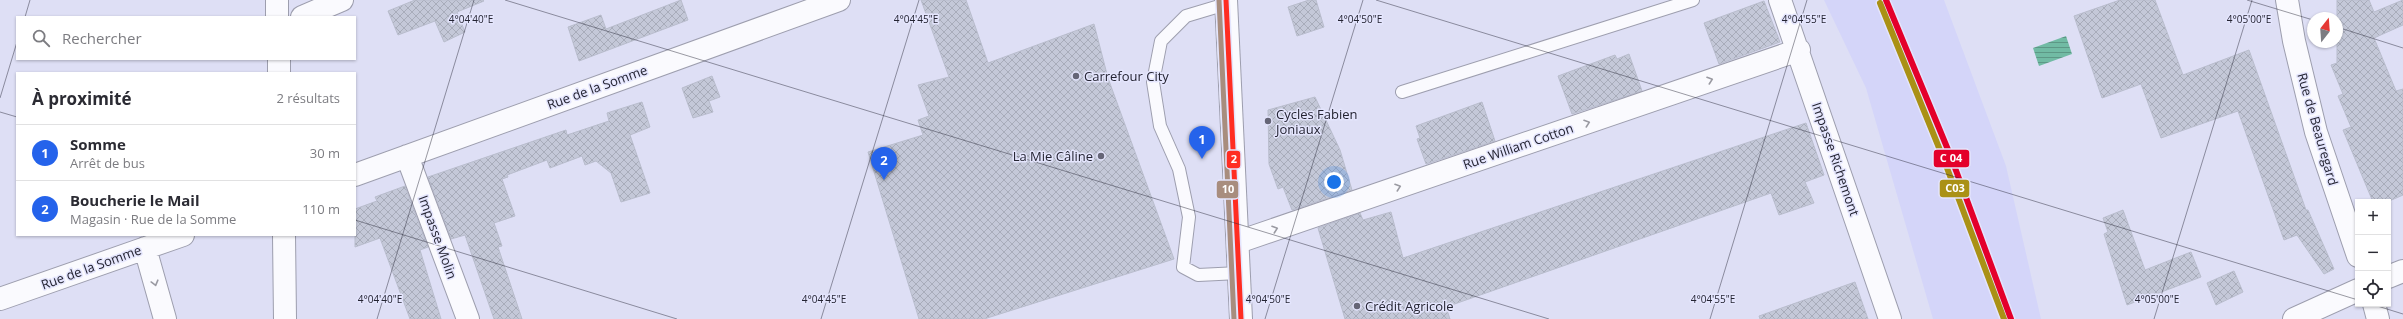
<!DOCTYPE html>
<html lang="fr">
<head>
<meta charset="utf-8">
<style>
  body { margin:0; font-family:"Open Sans",sans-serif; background:#f2f2f3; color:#2b2b33 }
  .controls { position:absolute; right:12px; bottom:12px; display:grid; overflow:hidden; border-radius:0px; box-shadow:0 1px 3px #0004 }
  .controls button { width:36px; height:36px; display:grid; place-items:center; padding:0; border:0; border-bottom:1px solid #e1e1e2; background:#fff; color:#2b2b33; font:20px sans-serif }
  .compass { position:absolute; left:2307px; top:12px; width:36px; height:36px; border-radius:50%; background:#fff; box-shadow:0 1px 3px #0004; rotate:17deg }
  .you { position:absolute; left:1334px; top:182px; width:14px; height:14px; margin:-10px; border:3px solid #fff; border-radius:50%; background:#1a73e8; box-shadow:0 0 0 6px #1a73e833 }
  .badge { display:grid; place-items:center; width:26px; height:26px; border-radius:50%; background:#2563eb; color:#fff; font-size:13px; font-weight:700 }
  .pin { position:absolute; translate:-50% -33px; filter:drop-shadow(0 1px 2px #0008) }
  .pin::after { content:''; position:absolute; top:21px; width:14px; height:12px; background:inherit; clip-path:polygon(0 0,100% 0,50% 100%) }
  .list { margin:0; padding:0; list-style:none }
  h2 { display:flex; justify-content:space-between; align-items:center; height:52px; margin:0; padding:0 16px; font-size:17px }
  h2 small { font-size:13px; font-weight:400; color:#7c7c81 }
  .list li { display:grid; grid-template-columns:26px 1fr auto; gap:12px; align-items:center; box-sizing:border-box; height:56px; padding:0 16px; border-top:1px solid #e1e1e2 }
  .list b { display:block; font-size:15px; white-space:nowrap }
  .list p { margin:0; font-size:13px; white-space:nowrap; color:#7c7c81 }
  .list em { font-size:13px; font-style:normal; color:#7c7c81 }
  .icon { flex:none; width:22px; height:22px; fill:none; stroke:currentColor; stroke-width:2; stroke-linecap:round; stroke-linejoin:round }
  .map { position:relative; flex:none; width:2403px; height:319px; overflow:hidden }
  .search { position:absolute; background:#fff; box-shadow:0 1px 3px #0004; left:16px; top:16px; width:340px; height:44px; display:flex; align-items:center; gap:10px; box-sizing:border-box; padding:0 14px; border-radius:0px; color:#7c7c81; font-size:15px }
  .panel { position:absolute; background:#fff; box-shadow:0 1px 3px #0004; left:16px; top:72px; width:340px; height:164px; border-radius:0px }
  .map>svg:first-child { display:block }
  .built { fill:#d4d5f9 }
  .water { fill:url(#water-rules) }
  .building { fill:url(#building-cross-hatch); stroke:#b9bdcd }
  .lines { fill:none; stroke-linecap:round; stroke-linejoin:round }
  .service-casing { stroke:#9d9eae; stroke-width:14 }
  .minor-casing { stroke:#9d9eae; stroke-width:24 }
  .secondary-casing { stroke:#9d9eae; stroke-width:24 }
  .service { stroke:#fafafe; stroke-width:12 }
  .minor { stroke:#fafafe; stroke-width:22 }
  .secondary { stroke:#fafafe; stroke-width:22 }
  .bus-1-casing { stroke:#e4e5fd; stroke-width:8 }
  .bus-2-casing { stroke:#e4e5fd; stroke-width:8 }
  .bus-1 { stroke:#ff2d22; stroke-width:5 }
  .bus-2 { stroke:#a88d7e; stroke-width:5 }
  .rail-1-casing { stroke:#e4e5fd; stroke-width:9 }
  .rail-2-casing { stroke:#e4e5fd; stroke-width:9 }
  .rail-1 { stroke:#e4002b; stroke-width:6 }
  .rail-2 { stroke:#aa9115; stroke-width:6 }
  .oneway { stroke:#9a9aa2 }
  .ticks { fill:none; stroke:#242432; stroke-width:1; stroke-opacity:0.45 }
  .poi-dot { fill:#656576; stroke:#e4e5fd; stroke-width:1.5 }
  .labels { text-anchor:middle; stroke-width:3; stroke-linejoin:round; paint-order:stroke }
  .poi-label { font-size:13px; fill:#242432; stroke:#e4e5fd; text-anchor:start }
  .street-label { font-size:13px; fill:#242432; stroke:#e4e5fd }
  .ticks-label { font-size:10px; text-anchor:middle; fill:#242432; stroke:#e4e5fd; stroke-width:3; stroke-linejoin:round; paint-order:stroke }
  .line-badge { stroke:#e4e5fd; stroke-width:1.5 }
  .badge-label { font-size:11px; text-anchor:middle; font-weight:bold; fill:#fff }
</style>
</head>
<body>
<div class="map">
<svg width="2403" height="319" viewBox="0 0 2403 319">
  <defs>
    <pattern id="water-rules" width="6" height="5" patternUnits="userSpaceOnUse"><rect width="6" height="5" fill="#71bba4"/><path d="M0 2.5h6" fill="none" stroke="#5d9886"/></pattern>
    <pattern id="building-cross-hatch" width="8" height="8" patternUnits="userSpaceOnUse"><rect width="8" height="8" fill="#c4c8d8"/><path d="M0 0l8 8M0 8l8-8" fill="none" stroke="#a8acba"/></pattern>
  </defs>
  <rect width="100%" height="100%" fill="#dedff5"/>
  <path class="built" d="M 1824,0 L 1944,0 L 2006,166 L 2041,319 L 1933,319 L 1866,88 Z"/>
  <path class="water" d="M 2066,36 L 2072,54 L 2039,66 L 2033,48 Z"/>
  <path class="building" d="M 415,0 L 483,0 L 484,1 L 457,12 L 465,32 L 444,42 L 435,21 L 398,35 L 388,11 Z
    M 681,0 L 688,20 L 579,61 L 568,27 L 601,15 L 606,29 Z
    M 921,0 L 966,0 L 988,63 L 1094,24 L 1108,78 L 1174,259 L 984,319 L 919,319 L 868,152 L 923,135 L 918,120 L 929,116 L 918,85 L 949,77 Z
    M 1309,0 L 1316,0 L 1324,27 L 1297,36 L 1288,7 Z
    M 2120,0 L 2155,0 L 2183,75 L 2249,50 L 2306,210 L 2308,210 L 2334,269 L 2324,274 L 2297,235 L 2284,240 L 2238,111 L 2161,138 L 2141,84 L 2102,98 L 2074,16 Z
    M 2337,0 L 2369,0 L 2374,12 L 2403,0 L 2403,25 L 2374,38 L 2396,91 L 2403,89 L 2403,195 L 2387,202 L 2373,202 L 2343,130 L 2351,127 L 2338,96 L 2343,94 L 2331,65 L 2337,63 Z
    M 1764,1 L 1780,42 L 1719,64 L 1704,23 Z
    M 1629,54 L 1642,91 L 1572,114 L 1558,76 L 1615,55 L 1617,59 Z
    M 712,76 L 720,97 L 709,101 L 713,112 L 693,118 L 682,88 Z
    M 1315,97 L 1340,150 L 1352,190 L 1292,210 L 1283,187 L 1278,189 L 1269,164 L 1268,110 Z
    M 642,102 L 650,127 L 630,135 L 650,193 L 621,202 L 611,173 L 596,161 L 585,165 L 582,156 L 550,168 L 547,160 L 507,175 L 508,177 L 502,179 L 515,216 L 494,223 L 502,246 L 498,247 L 522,319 L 494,319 L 465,235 L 451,239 L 428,177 L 566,130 L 567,135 L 609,121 L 607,113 Z
    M 1482,102 L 1495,141 L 1426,164 L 1417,139 L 1420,138 L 1416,126 Z
    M 1806,123 L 1824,175 L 1805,182 L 1814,203 L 1779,215 L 1771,193 L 1446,307 L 1450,319 L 1345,319 L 1318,228 L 1360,213 L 1363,220 L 1391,212 L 1403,258 Z
    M 405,186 L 428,247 L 420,250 L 441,319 L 410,319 L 380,238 L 355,247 L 355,209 L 377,201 L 375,197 Z
    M 2123,210 L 2145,270 L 2191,252 L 2201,277 L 2127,305 L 2104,234 L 2108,232 L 2103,218 Z
    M 2234,271 L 2243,292 L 2216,305 L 2207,283 Z
    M 1855,282 L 1868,319 L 1760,319 L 1759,316 Z"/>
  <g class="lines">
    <g class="service-casing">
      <path id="service" d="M 1226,4 L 1186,16 L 1161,41 L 1153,82 L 1160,126 L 1179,169 L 1189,217 L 1183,267 L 1198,275 L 1239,273
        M 1402,92 L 1693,0"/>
    </g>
    <g class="minor-casing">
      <path id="minor" d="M 277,0 L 277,17
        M 1780,0 L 1890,319
        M 2287,0 L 2294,41 L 2316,132 L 2358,256
        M 302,17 L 342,0
        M 279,59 L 279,73
        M 407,156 L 468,319
        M 355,175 L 839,0
        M 284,235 L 285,319
        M 1238,242 L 1799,50
        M 145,248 L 165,319
        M 2388,277 L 2403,271
        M 0,299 L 183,235
        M 2374,304 L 2378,319
        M 2294,319 L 2358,290"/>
    </g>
    <g class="secondary-casing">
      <path id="secondary" d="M 1226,0 L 1241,319"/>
    </g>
    <use href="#service" class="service"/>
    <use href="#minor" class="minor"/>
    <use href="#secondary" class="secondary"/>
    <g class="bus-1-casing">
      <path id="bus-1" d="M 1226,0 L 1241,319"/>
    </g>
    <g class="bus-2-casing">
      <path id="bus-2" d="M 1219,0 L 1234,319"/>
    </g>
    <use href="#bus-1" class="bus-1"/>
    <use href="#bus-2" class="bus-2"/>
    <g class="rail-1-casing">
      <path id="rail-1" d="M 1886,0 L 1951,157 L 2011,319"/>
    </g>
    <g class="rail-2-casing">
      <path id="rail-2" d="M 1880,3 L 1944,160 L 2004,319"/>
    </g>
    <use href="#rail-1" class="rail-1"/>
    <use href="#rail-2" class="rail-2"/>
  </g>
  <defs><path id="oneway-chevron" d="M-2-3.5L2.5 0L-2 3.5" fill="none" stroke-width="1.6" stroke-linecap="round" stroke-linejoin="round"/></defs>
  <g class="oneway">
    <use href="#oneway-chevron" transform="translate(1710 80) rotate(-19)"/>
    <use href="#oneway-chevron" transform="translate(1587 123) rotate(-19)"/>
    <use href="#oneway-chevron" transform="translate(1398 187) rotate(-19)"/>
    <use href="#oneway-chevron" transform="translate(1275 229) rotate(-19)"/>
    <use href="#oneway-chevron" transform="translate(155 283) rotate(75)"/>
  </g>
  <path class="ticks" d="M 505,0 L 1549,319M 1376,0 L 2358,300M 2247,0 L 2313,20M 25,17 L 30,0M 2337,27 L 2403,48M 0,98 L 17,42M 0,112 L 17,117M 355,220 L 677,319M 2371,304 L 2403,314M 377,319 L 474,0M 821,319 L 919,0M 1265,319 L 1363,0M 1710,319 L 1807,0M 2154,319 L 2252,0"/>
  <g class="poi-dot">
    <circle cx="1076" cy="76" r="4"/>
    <circle cx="1268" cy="121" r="4"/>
    <circle cx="1101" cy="156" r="4"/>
    <circle cx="1357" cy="306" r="4"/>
  </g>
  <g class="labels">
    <g class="poi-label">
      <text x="1084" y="81">Carrefour City</text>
      <text x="1276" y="119">Cycles Fabien<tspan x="1276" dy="15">Joniaux</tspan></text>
      <text x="1093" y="161" text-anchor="end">La Mie Câline</text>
      <text x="1365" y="311">Crédit Agricole</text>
    </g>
    <g class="street-label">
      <text transform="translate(597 87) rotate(-20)" y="5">Rue de la Somme</text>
      <text transform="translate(2318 129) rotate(74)" y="5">Rue de Beauregard</text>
      <text transform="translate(1518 146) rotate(-19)" y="5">Rue William Cotton</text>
      <text transform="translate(1836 159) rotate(71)" y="5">Impasse Richemont</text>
      <text transform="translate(438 237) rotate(70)" y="5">Impasse Molin</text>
      <text transform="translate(91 267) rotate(-20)" y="5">Rue de la Somme</text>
    </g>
  </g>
  <g class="ticks-label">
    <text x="2249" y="23">4°05'00"E</text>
    <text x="471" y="23">4°04'40"E</text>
    <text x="916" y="23">4°04'45"E</text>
    <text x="1360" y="23">4°04'50"E</text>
    <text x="1804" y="23">4°04'55"E</text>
    <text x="380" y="303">4°04'40"E</text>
    <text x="824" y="303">4°04'45"E</text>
    <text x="1268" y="303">4°04'50"E</text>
    <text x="1713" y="303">4°04'55"E</text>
    <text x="2157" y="303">4°05'00"E</text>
  </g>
  <g class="line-badge">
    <rect x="1933" y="149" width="37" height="19" rx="4" fill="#e4002b"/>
    <rect x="1226" y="150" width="15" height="19" rx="4" fill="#ff2d22"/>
    <rect x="1939" y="179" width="31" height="19" rx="4" fill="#aa9115"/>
    <rect x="1216" y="180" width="23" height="19" rx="4" fill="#a88d7e"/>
  </g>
  <g class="badge-label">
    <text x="1951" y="162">C 04</text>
    <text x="1234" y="163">2</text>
    <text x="1955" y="192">C03</text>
    <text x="1228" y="193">10</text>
  </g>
</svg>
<div class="controls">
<button>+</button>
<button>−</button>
<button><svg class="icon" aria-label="locate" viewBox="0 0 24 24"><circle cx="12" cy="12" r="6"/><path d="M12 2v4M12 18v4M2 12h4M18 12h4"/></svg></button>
</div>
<svg class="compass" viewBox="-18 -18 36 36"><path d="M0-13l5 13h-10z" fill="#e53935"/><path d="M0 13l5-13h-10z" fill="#7c7c81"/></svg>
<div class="you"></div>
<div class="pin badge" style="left:1202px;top:159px">1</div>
<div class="pin badge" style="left:884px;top:180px">2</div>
<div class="search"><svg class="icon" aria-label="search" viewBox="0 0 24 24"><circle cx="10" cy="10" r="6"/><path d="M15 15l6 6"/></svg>Rechercher</div>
<section class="panel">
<h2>À proximité<small>2 résultats</small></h2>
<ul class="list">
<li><span class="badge">1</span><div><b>Somme</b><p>Arrêt de bus</p></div><em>30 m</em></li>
<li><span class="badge">2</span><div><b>Boucherie le Mail</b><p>Magasin · Rue de la Somme</p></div><em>110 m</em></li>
</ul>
</section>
</div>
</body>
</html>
